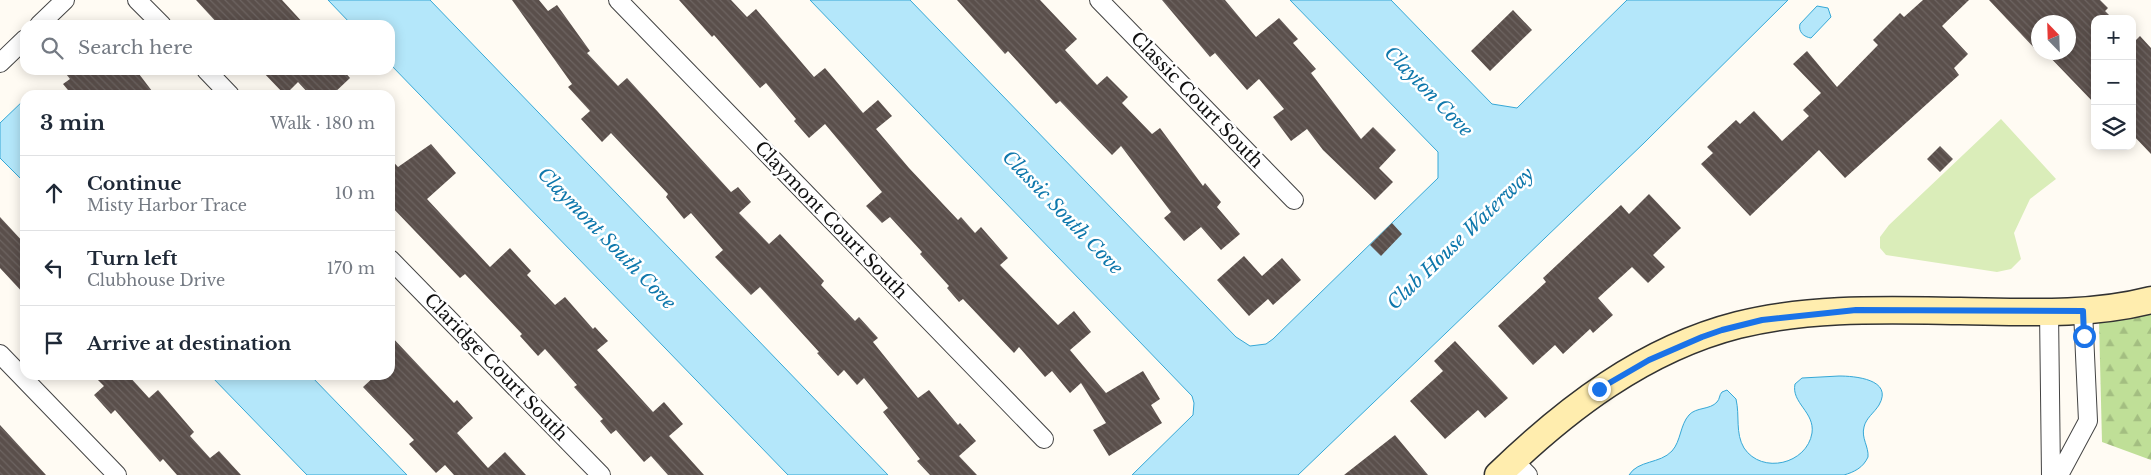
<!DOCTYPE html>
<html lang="en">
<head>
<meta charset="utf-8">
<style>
  body { margin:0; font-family:"Libre Baskerville",serif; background:#f2f2f3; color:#1f2937 }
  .controls { position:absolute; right:15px; top:15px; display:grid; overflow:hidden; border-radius:10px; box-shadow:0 2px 12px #0003 }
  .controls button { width:45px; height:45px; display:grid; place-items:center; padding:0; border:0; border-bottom:1px solid #e0e1e3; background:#fff; color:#1f2937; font:25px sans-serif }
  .compass { position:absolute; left:2031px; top:15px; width:45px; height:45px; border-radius:50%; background:#fff; box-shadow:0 2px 12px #0003; rotate:337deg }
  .stop { position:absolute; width:15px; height:15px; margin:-11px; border:4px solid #1a73e8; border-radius:50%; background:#fff }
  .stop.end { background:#1a73e8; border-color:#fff; box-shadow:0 1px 5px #0008 }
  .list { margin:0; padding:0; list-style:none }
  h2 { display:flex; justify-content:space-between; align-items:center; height:65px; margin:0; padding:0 20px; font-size:21px }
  h2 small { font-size:16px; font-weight:400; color:#747a83 }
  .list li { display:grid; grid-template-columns:32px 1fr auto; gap:15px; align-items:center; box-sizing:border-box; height:75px; padding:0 20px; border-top:1px solid #e0e1e3 }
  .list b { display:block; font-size:19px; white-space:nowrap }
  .list p { margin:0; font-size:16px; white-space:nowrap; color:#747a83 }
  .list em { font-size:16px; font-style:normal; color:#747a83 }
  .icon { flex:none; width:28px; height:28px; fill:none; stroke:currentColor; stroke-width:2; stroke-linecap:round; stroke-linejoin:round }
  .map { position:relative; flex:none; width:2151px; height:475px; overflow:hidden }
  .search { position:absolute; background:#fff; box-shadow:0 2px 12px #0003; left:20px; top:20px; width:375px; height:55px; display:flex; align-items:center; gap:12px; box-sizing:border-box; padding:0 18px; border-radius:15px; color:#747a83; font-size:19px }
  .panel { position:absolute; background:#fff; box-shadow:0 2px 12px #0003; left:20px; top:90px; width:375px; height:290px; border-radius:15px }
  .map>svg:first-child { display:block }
  .grass { fill:#daedb9 }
  .forest { fill:url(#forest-firs) }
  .water { fill:#b4e7fa; stroke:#36a8d6 }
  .building { fill:url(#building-back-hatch) }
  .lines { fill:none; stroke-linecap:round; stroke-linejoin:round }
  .street-casing { stroke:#434343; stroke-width:20 }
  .secondary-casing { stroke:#323232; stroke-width:29 }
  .street { stroke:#fff; stroke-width:18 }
  .secondary { stroke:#ffedae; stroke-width:26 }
  .route { stroke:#1a73e8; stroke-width:6 }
  .labels { text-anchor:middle; stroke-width:5; stroke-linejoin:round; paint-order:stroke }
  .street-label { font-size:18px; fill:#101010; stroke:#fff }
  .water-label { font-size:19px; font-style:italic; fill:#0f78ac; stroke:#fff }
</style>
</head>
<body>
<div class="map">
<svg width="2151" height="475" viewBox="0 0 2151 475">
  <defs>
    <pattern id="forest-firs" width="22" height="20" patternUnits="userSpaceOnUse" patternTransform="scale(1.25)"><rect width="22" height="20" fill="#bfdf97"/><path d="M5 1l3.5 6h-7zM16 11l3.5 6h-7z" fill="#a3be81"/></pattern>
    <pattern id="building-back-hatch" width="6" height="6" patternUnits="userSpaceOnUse" patternTransform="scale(1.25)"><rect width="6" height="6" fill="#5a4f4b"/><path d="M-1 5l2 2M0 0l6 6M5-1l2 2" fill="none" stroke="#6d6461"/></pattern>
  </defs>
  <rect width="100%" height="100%" fill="#fffbf3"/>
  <path class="grass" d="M 2001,119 L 2056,179 L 2030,199 L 2014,233 L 2021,259 L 2011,269 L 1997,272 L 1886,255 L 1880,248 L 1880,237 L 1889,225 Z"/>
  <path class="forest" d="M 2151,312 L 2151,460 L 2102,442 L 2099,321 Z"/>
  <path class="water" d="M 328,0 L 430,0 L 888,475 L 788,475 L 390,64 L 390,25 L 352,25 Z
    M 810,0 L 910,0 L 1236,337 L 1250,346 L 1266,344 L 1273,339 L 1438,178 L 1438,152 L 1290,0 L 1391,0 L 1492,104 L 1517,108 L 1627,0 L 1788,0 L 1644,143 L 1298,475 L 1132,475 L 1193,415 L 1194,403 L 1192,396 Z
    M 1817,6 L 1828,8 L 1831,17 L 1811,38 C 1804,37 1798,32 1800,24 Z
    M 25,99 L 25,183 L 0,158 L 0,123 Z
    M 210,375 L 310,375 L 407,475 L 307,475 Z
    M 1839,376 C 1854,376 1894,379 1879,405 C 1874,413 1866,418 1864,427 C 1861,438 1869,447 1868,457 C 1863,468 1854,472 1844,475 L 1629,475 C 1638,460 1660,464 1672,451 C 1681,441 1680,425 1689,415 C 1696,407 1710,410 1717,402 C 1720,399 1719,395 1722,392 L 1727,390 L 1736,399 C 1740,416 1735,433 1744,448 C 1762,475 1807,464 1812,433 C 1815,412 1791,403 1795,384 L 1802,378 Z"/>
  <path class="building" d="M 196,0 L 282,0 L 305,25 L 219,25 Z
    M 512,0 L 539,0 L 548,11 L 557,5 L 590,51 L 587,53 L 618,86 L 627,78 L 731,192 L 738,187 L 751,202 L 739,213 L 769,244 L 780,234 L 824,281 L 821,285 L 855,321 L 859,317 L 878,338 L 873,342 L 918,398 L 929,390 L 958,425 L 960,423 L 976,441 L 959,456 L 977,475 L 930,475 L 917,461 L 920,459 L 883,412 L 888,408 L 864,378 L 857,385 L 844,370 L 838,376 L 817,353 L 819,352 L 760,287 L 751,295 L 715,257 L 723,250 L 691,213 L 684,219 L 666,197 L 668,194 L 611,133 L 602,142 L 581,119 L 590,111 L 568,87 L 572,84 Z
    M 679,0 L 731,0 L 747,17 L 756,9 L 814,77 L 825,68 L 863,113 L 878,100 L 892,116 L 876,129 L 909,168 L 958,220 L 961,217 L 975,233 L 981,227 L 1008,258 L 1000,265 L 1058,325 L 1074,311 L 1091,332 L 1070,350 L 1106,393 L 1143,371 L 1160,399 L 1151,405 L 1162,423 L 1109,456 L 1093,430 L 1106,423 L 1081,383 L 1070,393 L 1052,371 L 1045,377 L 1019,347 L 1014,353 L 963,299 L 959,302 L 947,288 L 949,286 L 920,254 L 922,252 L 890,217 L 882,223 L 866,206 L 882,192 L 825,124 L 809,138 L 794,121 L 796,119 L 766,83 L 760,88 L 714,35 L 712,37 Z
    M 957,0 L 1040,0 L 1077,39 L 1065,50 L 1097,85 L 1107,76 L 1128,97 L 1122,103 L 1152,134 L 1160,128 L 1203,186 L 1205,183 L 1221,202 L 1217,207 L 1240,234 L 1221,250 L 1201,227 L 1184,241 L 1164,218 L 1171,212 L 1121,146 L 1112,155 L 1060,101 L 1056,104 L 1008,51 L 1005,54 Z
    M 1162,0 L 1225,0 L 1256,37 L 1279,18 L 1298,39 L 1293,43 L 1316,69 L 1311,73 L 1361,139 L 1373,127 L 1396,150 L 1379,168 L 1393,182 L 1375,200 L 1323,150 L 1307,129 L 1291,141 L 1273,117 L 1284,109 L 1259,79 L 1247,90 L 1215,53 L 1210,57 Z
    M 1923,0 L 1969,0 L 1942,26 L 1968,54 L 1954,68 L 1959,75 L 1845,178 L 1819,150 L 1750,216 L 1701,164 L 1713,153 L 1707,147 L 1736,120 L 1740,124 L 1754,111 L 1782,141 L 1809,116 L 1803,110 L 1821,93 L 1793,64 L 1807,51 L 1837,87 L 1878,45 L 1873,40 L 1900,13 L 1904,17 Z
    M 1989,0 L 2100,0 L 2108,8 L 2105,11 L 2113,19 L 2095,19 L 2095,104 L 2045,52 L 2068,52 L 2068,22 L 2038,22 L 2038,52 Z
    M 1513,10 L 1532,30 L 1490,71 L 1471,51 Z
    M 2140,36 L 2151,48 L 2151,154 L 2132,134 L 2132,44 Z
    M 63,70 L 136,70 L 155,95 L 72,95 L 63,84 L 70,79 Z
    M 261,70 L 343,70 L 350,78 L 332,95 L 310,95 L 298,82 L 285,95 Z
    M 431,144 L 456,173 L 427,199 L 490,267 L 510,248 L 531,271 L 527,275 L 555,305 L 565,297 L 593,329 L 595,327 L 608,341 L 597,350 L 653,412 L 664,402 L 683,424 L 669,436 L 704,475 L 668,475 L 651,456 L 644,462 L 616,430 L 611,434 L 600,421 L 603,419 L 574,387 L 577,385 L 545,349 L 538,356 L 520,336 L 522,334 L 465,274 L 460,278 L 390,205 L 390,158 L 398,167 Z
    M 1940,146 L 1953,159 L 1940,172 L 1927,159 Z
    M 1649,194 L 1681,228 L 1653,255 L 1665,267 L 1648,283 L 1632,267 L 1598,298 L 1613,315 L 1593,333 L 1590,329 L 1563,354 L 1555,345 L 1533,365 L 1498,326 L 1546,282 L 1543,278 L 1621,205 L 1629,214 Z
    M 0,217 L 25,244 L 25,295 L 0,268 Z
    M 1392,223 L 1402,234 L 1381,256 L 1370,245 Z
    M 1244,256 L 1262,276 L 1282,258 L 1301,280 L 1273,305 L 1268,299 L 1249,316 L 1217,280 Z
    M 390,335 L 454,403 L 457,400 L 473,418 L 457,433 L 488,468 L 505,452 L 526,475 L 454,475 L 445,465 L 436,473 L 409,444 L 414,440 L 363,387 L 376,375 L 390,375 Z
    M 1455,341 L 1508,398 L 1485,418 L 1478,410 L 1445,439 L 1410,401 L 1443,371 L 1434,361 Z
    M 93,375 L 128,375 L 149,398 L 158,390 L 194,432 L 190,436 L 210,458 L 219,451 L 241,475 L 177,475 L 163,459 L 160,462 L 115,410 L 111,414 L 94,395 L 104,386 Z
    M 0,425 L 46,475 L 0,475 Z
    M 1395,435 L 1428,475 L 1344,475 Z"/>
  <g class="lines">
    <g class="street-casing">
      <path id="street" d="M 137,0 L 162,25
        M 618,0 L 1044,439
        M 1099,0 L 1294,200
        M 39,25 L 65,0
        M 0,63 L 25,39
        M 206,70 L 230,95
        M 390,259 L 601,475
        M 2049,311 L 2051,475
        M 0,354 L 117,475
        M 1513,460 L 1528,475
        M 2059,475 L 2088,421 L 2083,311"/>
    </g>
    <g class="secondary-casing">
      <path id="secondary" d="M 1498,475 C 1566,409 1644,349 1738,325 C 1810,307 1886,310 1960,311 C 2023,312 2089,316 2151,300"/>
    </g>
    <use href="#street" class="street"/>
    <use href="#secondary" class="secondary"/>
  </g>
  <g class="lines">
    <path class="route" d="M 1599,389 L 1649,360 L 1702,337 L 1722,330 L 1762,320 L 1856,310 L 2083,311 L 2084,336"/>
  </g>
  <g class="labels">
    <g class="street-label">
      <text transform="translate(1197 100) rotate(46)" y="6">Classic Court South</text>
      <text transform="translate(831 220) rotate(46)" y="6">Claymont Court South</text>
      <text transform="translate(496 367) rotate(46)" y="6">Claridge Court South</text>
    </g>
    <g class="water-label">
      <text transform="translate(1429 91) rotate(46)" y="7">Clayton Cove</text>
      <text transform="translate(1063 212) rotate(46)" y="7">Classic South Cove</text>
      <text transform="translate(607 238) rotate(46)" y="7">Claymont South Cove</text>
      <text transform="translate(1460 238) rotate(-44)" y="7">Club House Waterway</text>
    </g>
  </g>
</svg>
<div class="controls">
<button>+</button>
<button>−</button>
<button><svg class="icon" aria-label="layers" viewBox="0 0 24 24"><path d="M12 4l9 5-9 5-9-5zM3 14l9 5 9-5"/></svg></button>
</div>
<svg class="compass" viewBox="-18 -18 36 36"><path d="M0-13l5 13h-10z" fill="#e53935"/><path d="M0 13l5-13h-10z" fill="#747a83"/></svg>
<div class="stop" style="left:2084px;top:336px"></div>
<div class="stop end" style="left:1599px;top:389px"></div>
<div class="search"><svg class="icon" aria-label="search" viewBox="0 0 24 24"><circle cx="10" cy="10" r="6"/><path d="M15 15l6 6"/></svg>Search here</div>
<section class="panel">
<h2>3 min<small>Walk · 180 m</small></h2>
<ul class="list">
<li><svg class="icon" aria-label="ahead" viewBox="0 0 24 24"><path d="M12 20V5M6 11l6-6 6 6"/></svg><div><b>Continue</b><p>Misty Harbor Trace</p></div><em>10 m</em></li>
<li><svg class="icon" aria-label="left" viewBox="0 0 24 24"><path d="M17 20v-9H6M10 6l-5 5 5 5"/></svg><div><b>Turn left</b><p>Clubhouse Drive</p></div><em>170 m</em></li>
<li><svg class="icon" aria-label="arrive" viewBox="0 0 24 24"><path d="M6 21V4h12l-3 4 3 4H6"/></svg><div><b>Arrive at destination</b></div></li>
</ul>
</section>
</div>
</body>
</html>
